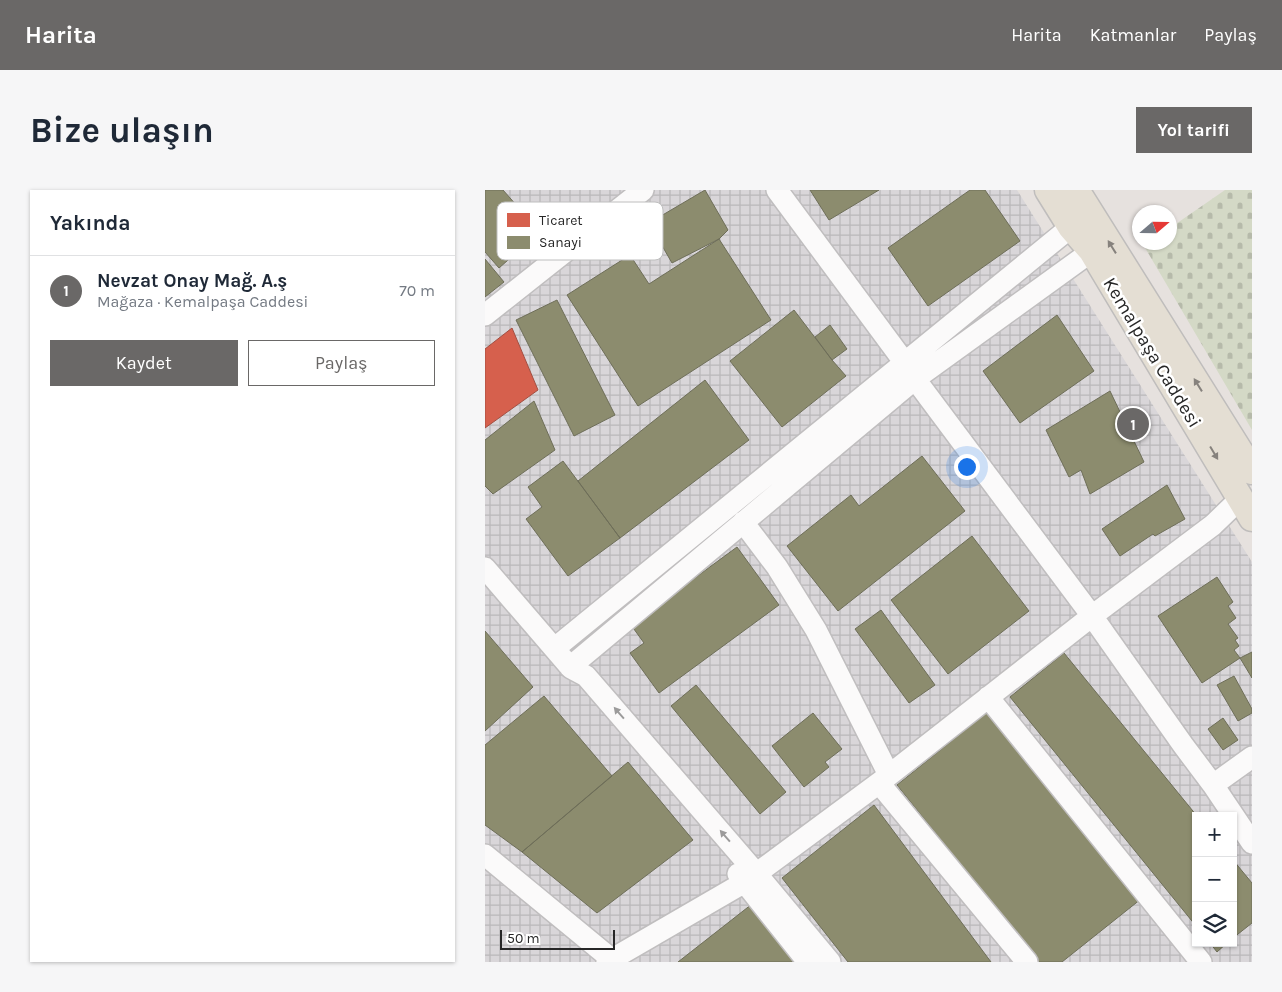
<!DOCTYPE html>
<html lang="tr">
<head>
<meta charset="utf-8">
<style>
  body { margin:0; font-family:Karla,sans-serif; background:#f6f6f7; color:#1f2937 }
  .controls { position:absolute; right:15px; bottom:15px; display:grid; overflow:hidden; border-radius:0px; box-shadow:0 1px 4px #0004 }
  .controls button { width:45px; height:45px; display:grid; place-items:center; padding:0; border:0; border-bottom:1px solid #e0e1e3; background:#fff; color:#1f2937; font:25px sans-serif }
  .compass { position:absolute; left:647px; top:15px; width:45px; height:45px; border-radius:50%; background:#fff; box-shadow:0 1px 4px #0004; rotate:70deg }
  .scale { position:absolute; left:15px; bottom:12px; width:115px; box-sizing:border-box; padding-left:5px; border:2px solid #272727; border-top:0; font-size:14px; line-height:18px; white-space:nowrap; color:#272727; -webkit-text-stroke:4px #fff; paint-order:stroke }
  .you { position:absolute; left:481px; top:276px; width:18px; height:18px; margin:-12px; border:4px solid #fff; border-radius:50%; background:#1a73e8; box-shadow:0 0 0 8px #1a73e833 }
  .badge { display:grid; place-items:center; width:32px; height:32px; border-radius:50%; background:#6a6867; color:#fff; font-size:16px; font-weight:700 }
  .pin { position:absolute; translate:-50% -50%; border:2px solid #fff; box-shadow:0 1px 5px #0006 }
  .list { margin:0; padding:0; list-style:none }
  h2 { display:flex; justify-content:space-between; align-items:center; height:65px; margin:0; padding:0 20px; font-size:21px }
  h2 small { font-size:16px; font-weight:400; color:#747a83 }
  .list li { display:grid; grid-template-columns:32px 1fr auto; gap:15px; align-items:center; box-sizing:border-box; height:70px; padding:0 20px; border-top:1px solid #e0e1e3 }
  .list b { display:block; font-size:19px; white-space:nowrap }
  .list p { margin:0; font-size:16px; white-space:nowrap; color:#747a83 }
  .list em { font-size:16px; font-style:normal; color:#747a83 }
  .actions { display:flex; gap:10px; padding:15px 20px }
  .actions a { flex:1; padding:11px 0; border:1px solid #6a6867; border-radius:0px; text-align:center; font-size:18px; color:#6a6867 }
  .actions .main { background:#6a6867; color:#fff }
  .icon { flex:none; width:28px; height:28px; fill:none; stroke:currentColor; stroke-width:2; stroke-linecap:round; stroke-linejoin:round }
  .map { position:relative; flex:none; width:767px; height:772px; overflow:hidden; border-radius:0px }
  header { display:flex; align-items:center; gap:30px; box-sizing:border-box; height:70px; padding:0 25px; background:#6a6867; color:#fff }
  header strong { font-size:24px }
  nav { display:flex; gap:28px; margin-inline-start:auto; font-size:18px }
  .intro { display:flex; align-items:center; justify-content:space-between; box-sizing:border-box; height:120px; padding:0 30px }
  h1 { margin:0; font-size:35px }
  .button { padding:12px 22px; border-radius:0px; background:#6a6867; color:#fff; font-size:18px; font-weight:700 }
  main { display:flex; gap:30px; padding:0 30px }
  aside { flex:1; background:#fff; border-radius:0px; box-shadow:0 1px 4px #0004 }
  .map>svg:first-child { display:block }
  .industrial { fill:url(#industrial-grid); fill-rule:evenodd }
  .cemetery { fill:url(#cemetery-stones) }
  .shops { fill:#d6604d; stroke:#a24f42 }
  .industry { fill:#8c8c6e; stroke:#6e6e59 }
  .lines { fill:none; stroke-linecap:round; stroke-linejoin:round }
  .minor-casing { stroke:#c0bebf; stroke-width:24 }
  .major-casing { stroke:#bfbdbc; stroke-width:29 }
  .minor { stroke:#fbfafa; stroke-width:21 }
  .major { stroke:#e4ded3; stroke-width:26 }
  .oneway { fill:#86827d }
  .oneway2 { fill:#9c9b9b }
  .labels { text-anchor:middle; stroke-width:5; stroke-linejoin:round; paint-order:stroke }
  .street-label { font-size:19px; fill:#272727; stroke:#fff }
  .key { fill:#fff; stroke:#bebebe; stroke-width:1 }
  .key-label { font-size:14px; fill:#272727 }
</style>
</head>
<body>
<header>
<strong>Harita</strong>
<nav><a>Harita</a><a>Katmanlar</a><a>Paylaş</a></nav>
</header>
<div class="intro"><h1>Bize ulaşın</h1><a class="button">Yol tarifi</a></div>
<main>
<aside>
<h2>Yakında<small></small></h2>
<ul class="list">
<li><span class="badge">1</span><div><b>Nevzat Onay Mağ. A.ş</b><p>Mağaza · Kemalpaşa Caddesi</p></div><em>70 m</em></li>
</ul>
<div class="actions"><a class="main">Kaydet</a><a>Paylaş</a></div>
</aside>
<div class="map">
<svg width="767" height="772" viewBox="0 0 767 772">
  <defs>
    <pattern id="industrial-grid" width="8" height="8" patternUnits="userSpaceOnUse" patternTransform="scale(1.25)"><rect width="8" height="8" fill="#d9d6d9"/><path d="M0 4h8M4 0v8" fill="none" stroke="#bab8ba"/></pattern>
    <pattern id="cemetery-stones" width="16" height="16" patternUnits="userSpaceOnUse" patternTransform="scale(1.25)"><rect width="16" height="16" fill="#d4d9c6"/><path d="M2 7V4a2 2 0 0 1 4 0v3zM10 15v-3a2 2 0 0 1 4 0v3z" fill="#b6baaa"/></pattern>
  </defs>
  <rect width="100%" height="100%" fill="#e6e1de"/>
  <path class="industrial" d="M 0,0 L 532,0 L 767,372 L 767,772 L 0,772 ZM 711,626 L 748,626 L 748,753 L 711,753 Z"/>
  <path class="cemetery" d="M 740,0 L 767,0 L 767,240 L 659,56 L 664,53 L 684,52 L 685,38 Z"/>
  <path class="shops" d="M 27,138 L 53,200 L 0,238 L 0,159 Z"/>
  <path class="industry" d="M 0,0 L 18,0 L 55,42 L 14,78 L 0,62 Z
    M 220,0 L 243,40 L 234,49 L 187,73 L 164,33 Z
    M 325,0 L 394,0 L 344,30 Z
    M 485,0 L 500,0 L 535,51 L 443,116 L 403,58 Z
    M 234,49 L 286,130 L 153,216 L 82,105 L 145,65 L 164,94 Z
    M 0,69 L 19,92 L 0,107 Z
    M 72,110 L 130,225 L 89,246 L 31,130 Z
    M 309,120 L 347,170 L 361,186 L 297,237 L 245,171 Z
    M 572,125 L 609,181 L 535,233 L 498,181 Z
    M 345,135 L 362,159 L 347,170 L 330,147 Z
    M 220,190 L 264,250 L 135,348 L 93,291 Z
    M 625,201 L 659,272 L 605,304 L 596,280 L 584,287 L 561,240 Z
    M 49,211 L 70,260 L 8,304 L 0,296 L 0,250 Z
    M 437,266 L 480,321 L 353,421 L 302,356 L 366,305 L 374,316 Z
    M 78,271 L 135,348 L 83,386 L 41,329 L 57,317 L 43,297 Z
    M 682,295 L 700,329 L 670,346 L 668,344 L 635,366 L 617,339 Z
    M 487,346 L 544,421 L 463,484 L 406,410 Z
    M 252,357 L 294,415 L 174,503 L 145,463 L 159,453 L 146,435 Z
    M 732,387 L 748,412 L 743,416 L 751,428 L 743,434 L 753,448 L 750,450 L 754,456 L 749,460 L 755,468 L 717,493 L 673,426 Z
    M 396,420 L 450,495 L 424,513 L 370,439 Z
    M 0,441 L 48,497 L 0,541 Z
    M 767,462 L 767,488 L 755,468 Z
    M 579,463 L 712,626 L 711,626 L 711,736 L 525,507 Z
    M 749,486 L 767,519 L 767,523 L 753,531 L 732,495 Z
    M 211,495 L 301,602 L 275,624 L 186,516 Z
    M 59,506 L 127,586 L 37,662 L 0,635 L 0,555 Z
    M 505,520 L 656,709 L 577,772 L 554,772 L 412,595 Z
    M 328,523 L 357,559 L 340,572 L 344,577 L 319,597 L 287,556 Z
    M 738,528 L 753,550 L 738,560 L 723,539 Z
    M 143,572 L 208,650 L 112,723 L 37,662 Z
    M 389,615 L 506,772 L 363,772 L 297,688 Z
    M 748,670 L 767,693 L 767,733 L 748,748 Z
    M 267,714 L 312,772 L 193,772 Z
    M 725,753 L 742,753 L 732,762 Z"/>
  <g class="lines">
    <g class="minor-casing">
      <path id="minor" d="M 292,0 L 420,173 L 430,189 L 607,426 L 698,555 L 728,595 L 767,653
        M 0,125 L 158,0
        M 258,332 L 292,377 L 331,440 L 404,585
        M 0,378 L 86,478 L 101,486 L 271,683 L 345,772
        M 70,458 L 586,37
        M 85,477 L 430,189 L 607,61
        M 503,507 L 716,772
        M 394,593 L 542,772
        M 728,595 L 767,567
        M 0,665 L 130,772
        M 253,684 L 323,772
        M 122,772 L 260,692 L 394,593 L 607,426 L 728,335 L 756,308"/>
    </g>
    <g class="major-casing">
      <path id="major" d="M 563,0 L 586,37 L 607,61 L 767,328
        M 591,0 L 767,281"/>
    </g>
    <use href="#minor" class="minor"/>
    <use href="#major" class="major"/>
  </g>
  <defs><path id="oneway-solid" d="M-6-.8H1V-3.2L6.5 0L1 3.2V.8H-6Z" transform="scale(1.25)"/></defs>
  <g class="oneway">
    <use href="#oneway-solid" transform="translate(627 57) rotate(-122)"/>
    <use href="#oneway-solid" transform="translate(713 195) rotate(-122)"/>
    <use href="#oneway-solid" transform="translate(729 263) rotate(59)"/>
  </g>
  <g class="oneway2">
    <use href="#oneway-solid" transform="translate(134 523) rotate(-131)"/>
    <use href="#oneway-solid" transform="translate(240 646) rotate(-131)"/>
  </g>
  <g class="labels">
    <g class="street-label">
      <text transform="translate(668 162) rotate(59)" y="7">Kemalpaşa Caddesi</text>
    </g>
  </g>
  <rect x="12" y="12" width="166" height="58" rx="8" class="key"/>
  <rect x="22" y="23" width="23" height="14" fill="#d6604d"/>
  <rect x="22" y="46" width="23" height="13" fill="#8c8c6e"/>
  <g class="key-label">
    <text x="54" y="35">Ticaret</text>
    <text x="54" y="57">Sanayi</text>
  </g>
</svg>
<div class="controls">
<button>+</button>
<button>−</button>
<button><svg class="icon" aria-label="layers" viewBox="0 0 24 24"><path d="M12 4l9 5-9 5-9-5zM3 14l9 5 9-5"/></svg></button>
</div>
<svg class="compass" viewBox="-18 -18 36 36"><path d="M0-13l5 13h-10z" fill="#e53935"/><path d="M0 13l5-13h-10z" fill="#747a83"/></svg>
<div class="scale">50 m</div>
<div class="you"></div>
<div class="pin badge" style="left:648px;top:234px">1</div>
</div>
</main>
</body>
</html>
